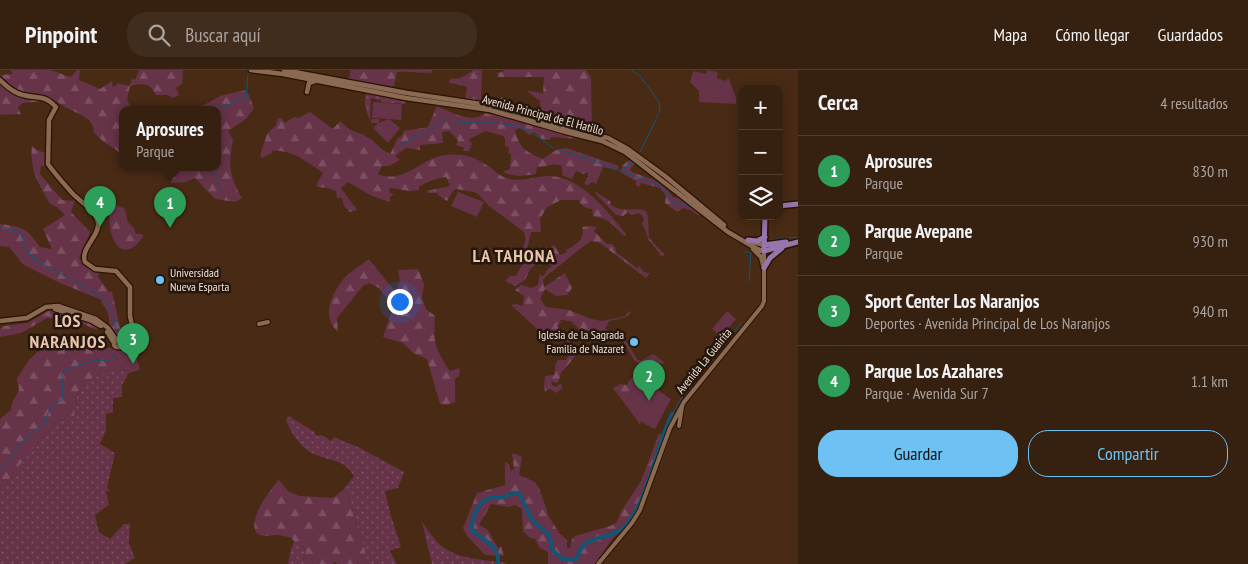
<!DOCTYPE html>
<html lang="es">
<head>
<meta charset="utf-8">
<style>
  body { margin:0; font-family:"PT Sans Narrow",sans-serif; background:#412d1e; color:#f1f3f6 }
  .controls { position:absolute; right:15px; top:15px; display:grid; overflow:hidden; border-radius:10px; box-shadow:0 2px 12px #0003 }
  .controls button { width:45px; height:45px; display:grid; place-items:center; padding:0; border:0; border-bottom:1px solid #503e30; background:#362010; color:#f1f3f6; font:25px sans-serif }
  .you { position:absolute; left:399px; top:231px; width:18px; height:18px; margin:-12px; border:4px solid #fff; border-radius:50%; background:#1a73e8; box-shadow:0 0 0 8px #1a73e833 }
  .badge { display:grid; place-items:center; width:32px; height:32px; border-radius:50%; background:#6dc2f3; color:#fff; font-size:16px; font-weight:700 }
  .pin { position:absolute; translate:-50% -41px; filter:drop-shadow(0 1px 2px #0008) }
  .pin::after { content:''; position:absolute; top:26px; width:18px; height:15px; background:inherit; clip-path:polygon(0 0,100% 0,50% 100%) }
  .popup { position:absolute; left:119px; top:36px; width:102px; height:65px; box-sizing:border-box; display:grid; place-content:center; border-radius:10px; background:#362010; filter:drop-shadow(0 1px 4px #0005); font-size:16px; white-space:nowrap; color:#aaa39f }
  .popup b { font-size:19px; color:#f1f3f6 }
  .popup::after { content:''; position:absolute; left:50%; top:100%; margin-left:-10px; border:10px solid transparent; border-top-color:#362010 }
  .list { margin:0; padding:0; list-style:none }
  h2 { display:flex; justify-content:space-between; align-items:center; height:65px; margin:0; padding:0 20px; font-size:21px }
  h2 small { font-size:16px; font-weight:400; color:#aaa39f }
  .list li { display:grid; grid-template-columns:32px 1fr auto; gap:15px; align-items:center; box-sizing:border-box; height:70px; padding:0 20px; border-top:1px solid #503e30 }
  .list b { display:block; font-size:19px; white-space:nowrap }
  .list p { margin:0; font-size:16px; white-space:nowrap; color:#aaa39f }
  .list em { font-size:16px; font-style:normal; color:#aaa39f }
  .actions { display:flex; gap:10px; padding:15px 20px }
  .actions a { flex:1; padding:11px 0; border:1px solid #6dc2f3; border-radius:20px; text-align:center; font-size:18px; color:#6dc2f3 }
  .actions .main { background:#6dc2f3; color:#111 }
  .icon { flex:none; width:28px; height:28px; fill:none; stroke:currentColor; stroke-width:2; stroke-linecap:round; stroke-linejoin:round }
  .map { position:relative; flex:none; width:798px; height:494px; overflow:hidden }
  header { display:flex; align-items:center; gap:30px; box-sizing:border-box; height:70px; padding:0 25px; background:#362010; border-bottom:1px solid #503e30 }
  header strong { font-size:24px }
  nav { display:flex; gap:28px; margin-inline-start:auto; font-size:18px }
  .search { width:350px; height:45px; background:#412d1e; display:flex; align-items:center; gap:12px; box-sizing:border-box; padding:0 18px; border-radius:20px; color:#aaa39f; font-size:19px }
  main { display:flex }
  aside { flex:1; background:#362010 }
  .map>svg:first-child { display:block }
  .grass { fill:url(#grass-dots) }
  .forest { fill:url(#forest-firs) }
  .green { fill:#663348 }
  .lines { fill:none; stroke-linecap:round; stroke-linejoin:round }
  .stream { stroke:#145575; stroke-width:1 }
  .river { stroke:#145575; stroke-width:4 }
  .tertiary-casing { stroke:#2d1200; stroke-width:6 }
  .secondary-casing { stroke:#2d1200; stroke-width:7 }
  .primary-casing { stroke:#2d1200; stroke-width:8 }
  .tertiary { stroke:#8b6a53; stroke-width:4 }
  .secondary { stroke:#8b6a53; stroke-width:4.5 }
  .primary { stroke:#9676ad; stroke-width:5 }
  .poi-dot { fill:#6dc2f3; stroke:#24170e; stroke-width:2 }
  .labels { text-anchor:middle; stroke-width:5; stroke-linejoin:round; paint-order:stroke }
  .street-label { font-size:12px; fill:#f5e1d4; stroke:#24170e }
  .poi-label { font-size:12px; fill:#f5e1d4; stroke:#24170e; text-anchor:start }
  .district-label { font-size:18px; font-weight:bold; letter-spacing:1px; fill:#eac4ab; stroke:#24170e }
</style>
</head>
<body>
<header>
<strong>Pinpoint</strong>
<div class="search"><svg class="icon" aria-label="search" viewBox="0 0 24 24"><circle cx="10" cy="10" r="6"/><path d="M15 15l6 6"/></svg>Buscar aquí</div>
<nav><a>Mapa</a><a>Cómo llegar</a><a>Guardados</a></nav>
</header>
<main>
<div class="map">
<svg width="798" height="494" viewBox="0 0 798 494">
  <defs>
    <pattern id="grass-dots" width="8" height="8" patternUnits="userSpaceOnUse" patternTransform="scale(1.25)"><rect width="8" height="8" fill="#663348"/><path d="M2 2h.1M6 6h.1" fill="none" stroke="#7c5062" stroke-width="1.8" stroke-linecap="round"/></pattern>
    <pattern id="forest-firs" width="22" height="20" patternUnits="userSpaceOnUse" patternTransform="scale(1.25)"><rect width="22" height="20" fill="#663348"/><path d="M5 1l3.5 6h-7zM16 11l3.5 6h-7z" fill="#7c5062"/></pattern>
  </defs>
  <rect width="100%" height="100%" fill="#482a15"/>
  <path class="grass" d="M 366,23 L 406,30 L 405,34 L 382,32 L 380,30 L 371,28 L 370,50 C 366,42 363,32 366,23 Z
    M 118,298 L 121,301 L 128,300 L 129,303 L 122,315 L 122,327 L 113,328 L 113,342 L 106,344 L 106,360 L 100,374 L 115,383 L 107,418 L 110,421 L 106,421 L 109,435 L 95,445 L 99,462 L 110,469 L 124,454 L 130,454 L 129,474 L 135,488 L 125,494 L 0,494 L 0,416 L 6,414 L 27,385 L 59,350 L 74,346 C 75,339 75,332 77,326 C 82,310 103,301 118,298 Z
    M 289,346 L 314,362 L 317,366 L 322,365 L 331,371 L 334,367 L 360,378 L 404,402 L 398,418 L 385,421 L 391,446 L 401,477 L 390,481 L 397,494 L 367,494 L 365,480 L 355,451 L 350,429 L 344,419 L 354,406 C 343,387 327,392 310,382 C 299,375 291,363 286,350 Z
    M 422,452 C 427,458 431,465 436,471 C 454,490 482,489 506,493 L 505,494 L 432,494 Z
    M 294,472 L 306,480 L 303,491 L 304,494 L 288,494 L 291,479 Z"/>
  <path class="forest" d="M 11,0 L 50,0 L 71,7 L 77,0 L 80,0 L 79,10 L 100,19 L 112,11 L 113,18 L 118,13 L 130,16 L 132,8 L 135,10 L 139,0 L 183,0 L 182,14 L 176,18 L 179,25 L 173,28 L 168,25 L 155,25 C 152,13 141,13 130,16 L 127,30 L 132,39 L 122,39 L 122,84 L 104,72 L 94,63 L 93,56 L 89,50 L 81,45 L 65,37 L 48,26 L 20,22 L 11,16 L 0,5 L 12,4 Z
    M 350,0 L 432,0 L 431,3 C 419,3 409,1 397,2 L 394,16 L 385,17 L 347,10 L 350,5 Z
    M 474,0 L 482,0 L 481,27 L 496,30 L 503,27 L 510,30 L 510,37 L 465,30 L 467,18 L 465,16 L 449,13 L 450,9 L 461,8 Z
    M 504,0 L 586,0 L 591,8 L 592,62 L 563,54 L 541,46 L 540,31 L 527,21 L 543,23 L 544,7 L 498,7 L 497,3 L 504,1 Z
    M 0,13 C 6,18 11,25 19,27 C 28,30 38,26 47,31 L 22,33 L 18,38 L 21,44 L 0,45 Z
    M 245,20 L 249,25 L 254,38 L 246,49 L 228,61 L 233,70 C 228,95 229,105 242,128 L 235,132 L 215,129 L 195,108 L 186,112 L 172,113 L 164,97 L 218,97 L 218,39 L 197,39 L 220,26 Z
    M 437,36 C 452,43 471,54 486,43 L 491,45 L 494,43 L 581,69 L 552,67 L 549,70 L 542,69 L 534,62 L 530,65 L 520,58 L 515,60 C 519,78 526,82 543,89 L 556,80 L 566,78 L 619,96 L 617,100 L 603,97 L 596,114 L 592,112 L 587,116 L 584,113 L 588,107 L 588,102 L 583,104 L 576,101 L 572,109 L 562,105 L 562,96 C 550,92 547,98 537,97 L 536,104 C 524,106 514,107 503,102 L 510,99 L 511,84 L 508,84 L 509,77 L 505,76 L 505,69 L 503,66 L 486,61 L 469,69 L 472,74 L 469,81 L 463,81 L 464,78 L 456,75 L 458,70 L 449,61 L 442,62 L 443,73 L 420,75 L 420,80 L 406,78 L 395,86 L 400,90 L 389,96 L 382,96 L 378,104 C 404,115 421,88 445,85 C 464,83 476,87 491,98 C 495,101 499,105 504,107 C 519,114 533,106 549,106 C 582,107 607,141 626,164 L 624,166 L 611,153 L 604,149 L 593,146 L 592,139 C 587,139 580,136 579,130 L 561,130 L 547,137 L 540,149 L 541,162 L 531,162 L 527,179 L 527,186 L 522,189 C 521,178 528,172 524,162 L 489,136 L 478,124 L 474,122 L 456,119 L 453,121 L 447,131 L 438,125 L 438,123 L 428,123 L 427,121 L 450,116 L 446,107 C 435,109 428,111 419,117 L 419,120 L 410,121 L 390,118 L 389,123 L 394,124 L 390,127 L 389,132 L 370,125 L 348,112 L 341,118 L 357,140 L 350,142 L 344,136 L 342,128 L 337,128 L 336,121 L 328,118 L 317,117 L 317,113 L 323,103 C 307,92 292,79 271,81 L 272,83 L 262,88 L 260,85 L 267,64 L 276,55 L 277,49 L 281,48 L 285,53 L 294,47 L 299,48 L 310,42 L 333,59 L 340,51 L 350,60 L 364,65 L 372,70 L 383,80 L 390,84 L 398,68 L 401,67 L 404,61 L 428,57 Z
    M 32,75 L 35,79 L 45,83 L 44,96 L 41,96 L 40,104 L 62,130 L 75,131 L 71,142 L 90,162 L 79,188 L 86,197 L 99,203 L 98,207 L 109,222 L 112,222 L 121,261 L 124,266 L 132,263 L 134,273 L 120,270 L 109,257 C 110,245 108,241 101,232 L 102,230 L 60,213 L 24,195 L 9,177 L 0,176 L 0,154 C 23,157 26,157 40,177 L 52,179 L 43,159 L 65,145 L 57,137 L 50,134 C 39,113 29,101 32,75 Z
    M 629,90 L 636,93 L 630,99 L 632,102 C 654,111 657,107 673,127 C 683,127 693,137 701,143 L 699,146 L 691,140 L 683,138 L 677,142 L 665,133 L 666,126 L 660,118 L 641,113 L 639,117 L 636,115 L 636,111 L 620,102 L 623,95 Z
    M 89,120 L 93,122 L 97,129 L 101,127 L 110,133 L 124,138 C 128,147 125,152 134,158 L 136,164 L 141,164 L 144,166 C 140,170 137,176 132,178 C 113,187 108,156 110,144 L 103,143 L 103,140 L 92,138 L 87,134 L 89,129 L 86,123 Z
    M 596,122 L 610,131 L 611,135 C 624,144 633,136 646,141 L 648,147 L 649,168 L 665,185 L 662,187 L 648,169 L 645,159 L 642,154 L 644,149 L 642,145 L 638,143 L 631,145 L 628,142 L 623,146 L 616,145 L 595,123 Z
    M 590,156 L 597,157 L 594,161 L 607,174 L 611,174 L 615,177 L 616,182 L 637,198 L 640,196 C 641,201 645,203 650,203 L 646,208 L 600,173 L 591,171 C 579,179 569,188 558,197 C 552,202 547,204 543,210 L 544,217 L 565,203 L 572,218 L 567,225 L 556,226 L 545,219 L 540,229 L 546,237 L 569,240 L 591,249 L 602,251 L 626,246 L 629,241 L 631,242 L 626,247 L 609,251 L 605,259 L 612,261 L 618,259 L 637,289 L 640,291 L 653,284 L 664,292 L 663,294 L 650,290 L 649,297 L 652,300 L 652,302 L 647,299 L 645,304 L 641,306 L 628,328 L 634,342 L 641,352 L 640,354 L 613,318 L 621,314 L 627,315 L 629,311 L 643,296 L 634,290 L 621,268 L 616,265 L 607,266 L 599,269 L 590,268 L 570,251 L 560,250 L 561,252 L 557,256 L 579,282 L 561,303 L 558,313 L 551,312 L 552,315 L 556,317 L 561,313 L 562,318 L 557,323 L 550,319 L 546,321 L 546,324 L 544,317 L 545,306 L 554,305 L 556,293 L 558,290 L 566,290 L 573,277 L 567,271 L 562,272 L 557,267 L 548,269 L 547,266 L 540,267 L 536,258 L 511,235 L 516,234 L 523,236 L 524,226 L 515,220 L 521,215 L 532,218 L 538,215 L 540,204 L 543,206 L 546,203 L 545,202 L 552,196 L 543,188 L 530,199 L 525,210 L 515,216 L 505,211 L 510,206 L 516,206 L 522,195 L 554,175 L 560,185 L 567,182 L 566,180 C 576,174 586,170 582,157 Z
    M 369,189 L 396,223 L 400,211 L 398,200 L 418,199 L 424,214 L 422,228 L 426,239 L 435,246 C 433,274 435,278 450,301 L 460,298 L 459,306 L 455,309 L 455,332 L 446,335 L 440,334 L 427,289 L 413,283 L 403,273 L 383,267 L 390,246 L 402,228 L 397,223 L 386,227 L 379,218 L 369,213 L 363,216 L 337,248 L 338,262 C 322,247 330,228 341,212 C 348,202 360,196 369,189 Z
    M 50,240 L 58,241 L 98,255 L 97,260 L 73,250 L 47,248 L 21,263 L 0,267 L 0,259 L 4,256 L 28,253 Z
    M 64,269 L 73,269 L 93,276 L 105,278 L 111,281 L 118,291 L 118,298 C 103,301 82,310 77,326 C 75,332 75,339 74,346 L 59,350 L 27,385 L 6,414 L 0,416 L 0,349 L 11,340 L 12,333 L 19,320 L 17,308 L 30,289 L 48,273 Z
    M 659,363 L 663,367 L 645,422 L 631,451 L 612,469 L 595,494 L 548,494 L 548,482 L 540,478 L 535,469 L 530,468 L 523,461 L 522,439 L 515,435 L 508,437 L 491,434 L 479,455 L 488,460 L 498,478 L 501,476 L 504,486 L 485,485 L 467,466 L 463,458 L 477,423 L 505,415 L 505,392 L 509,394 L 511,401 L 514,399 L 512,384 L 516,384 L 522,387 L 519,405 L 535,412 L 539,418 L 549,447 L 560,464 L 567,470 L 567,478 L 570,478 L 572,469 L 575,466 L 610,456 L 616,453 L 622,440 L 641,411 Z
    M 279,410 L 289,422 L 300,426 L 333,428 L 344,419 L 350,429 L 355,451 L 365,480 L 367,494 L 337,494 L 336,492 L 332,494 L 304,494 L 303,491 L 306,480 L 294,472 L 292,468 C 287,467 282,465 276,465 C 271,465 265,467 260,465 C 242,456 271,418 279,410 Z"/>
  <path class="green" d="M 707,0 L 718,2 L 717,8 L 726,11 L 728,7 L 736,27 L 736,34 L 699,32 L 699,21 L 690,12 L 693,1 L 706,4 Z
    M 373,32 L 402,34 L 401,50 L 389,49 L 400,58 L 388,73 L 373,58 L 378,53 L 371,53 L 371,49 L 379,49 L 379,53 L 388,49 L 372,48 Z
    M 458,122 L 484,132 L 477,147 L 451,136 Z
    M 727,241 L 736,249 L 721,267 L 712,259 Z
    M 105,278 L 122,279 L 124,280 L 124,283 L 130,282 C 137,287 138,292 140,300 L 129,303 L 128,300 L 121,301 L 118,298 L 118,290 L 111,281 Z
    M 643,302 L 653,311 L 658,320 L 671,329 L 655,359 C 642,353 631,346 626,332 Z"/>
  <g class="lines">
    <path class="stream" d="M 631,0 L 640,6 L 649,18 L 659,32 L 660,41 L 640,82
      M 206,39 L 216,35 L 227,37 L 237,29 L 246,29 L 248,4
      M 401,75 L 414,67 L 426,63 L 442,51 L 473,53 L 497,53 L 511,55 L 529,60 L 553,78
      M 558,80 L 588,89 L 651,112 L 663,118 L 672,132 L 692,137 L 698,143
      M 206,97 C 216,101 218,113 222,122
      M 623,100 L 631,92
      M 0,157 L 8,158 L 21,163 L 23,171 L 27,181 L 37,191 L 105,228 L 113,244 L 116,260 L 120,268
      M 770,170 L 798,167
      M 744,182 L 751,182 L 749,211
      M 672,344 C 690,311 718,282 742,252
      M 0,402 L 13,385 L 21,372 L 29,368 L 31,363 L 46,353 C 47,340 51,336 62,330 L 63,308 L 61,304 L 63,301 L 95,290 L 106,291 L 115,285"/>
    <path class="river" d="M 498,494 C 500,475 483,471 472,460 C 471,450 477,434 487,429 C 493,427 498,428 503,427 C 509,425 513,423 519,423 L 532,450 L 549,465 L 553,481 L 563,489 L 575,490 C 580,485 579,478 585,474 C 598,465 615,468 626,455 C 648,430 656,376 672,344"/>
    <g class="tertiary-casing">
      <path id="tertiary" d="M 259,254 L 268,252
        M 679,356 L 682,337
        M 598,494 L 632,453 L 640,440 L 670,358 L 684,332 L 762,236 L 764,231 L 764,181"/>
    </g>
    <g class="secondary-casing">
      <path id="secondary" d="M 251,0 L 283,4 L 406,28 L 490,40 L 566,62 L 602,71 L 625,82 L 728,162 L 757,179 L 764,181
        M 284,0 L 407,23 L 494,36 L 564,57 L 608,68 L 628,79 L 665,106 L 724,155
        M 0,10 C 7,17 14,23 23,25 C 39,29 43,24 56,37 L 49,50 L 48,94 C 55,104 64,114 73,124 C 81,132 96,141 98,153 C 100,166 80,178 85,192 L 95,199 L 116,201 L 130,217 L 130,246 L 136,274
        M 307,22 L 309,13 L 315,11
        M 749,171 L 764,175
        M 753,179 L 761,187 L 764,198
        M 55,239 L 90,250 L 101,256
        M 0,251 L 27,248 L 46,237 L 58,236 L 96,249 L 108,258 L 117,271
        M 107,262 L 114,273
        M114 274a3 3 0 1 1 6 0a3 3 0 1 1-6 0Z
        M 120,272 L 134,276
        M133 278a4 4 0 1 1 8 0a4 4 0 1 1-8 0Z
        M 118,277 L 134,279"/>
    </g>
    <g class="primary-casing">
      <path id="primary" d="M 779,136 L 798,134
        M 765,146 L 764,181 L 798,172
        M 748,170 L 757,171 L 765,167
        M 764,175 L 786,172
        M 764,198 L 770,188 L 782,178"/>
    </g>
    <use href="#tertiary" class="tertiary"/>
    <use href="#secondary" class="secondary"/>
    <use href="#primary" class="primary"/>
  </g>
  <g class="poi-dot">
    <circle cx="160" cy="210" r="5"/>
    <circle cx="634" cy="272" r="5"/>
  </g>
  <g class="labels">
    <g class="street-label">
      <text transform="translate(543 45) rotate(15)" y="4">Avenida Principal de El Hatillo</text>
      <text transform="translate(704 291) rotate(-51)" y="4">Avenida La Guairita</text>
    </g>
    <g class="poi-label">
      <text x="170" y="207">Universidad<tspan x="170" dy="14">Nueva Esparta</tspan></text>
      <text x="624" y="269" text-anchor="end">Iglesia de la Sagrada<tspan x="624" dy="14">Familia de Nazaret</tspan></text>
    </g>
    <g class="district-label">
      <text x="514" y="192">LA TAHONA</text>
      <text x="68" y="257">LOS<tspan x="68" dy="21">NARANJOS</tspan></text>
    </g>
  </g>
</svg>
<div class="controls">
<button>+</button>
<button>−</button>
<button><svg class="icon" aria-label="layers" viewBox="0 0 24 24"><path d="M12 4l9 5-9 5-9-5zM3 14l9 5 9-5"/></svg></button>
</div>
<div class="you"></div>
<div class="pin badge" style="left:170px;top:158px;background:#2e9e5b">1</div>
<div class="popup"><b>Aprosures</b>Parque</div>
<div class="pin badge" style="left:649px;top:331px;background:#2e9e5b">2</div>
<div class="pin badge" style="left:133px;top:294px;background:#2e9e5b">3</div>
<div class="pin badge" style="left:100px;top:157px;background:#2e9e5b">4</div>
</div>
<aside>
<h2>Cerca<small>4 resultados</small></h2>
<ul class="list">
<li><span class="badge" style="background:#2e9e5b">1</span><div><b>Aprosures</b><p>Parque</p></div><em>830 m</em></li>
<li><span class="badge" style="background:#2e9e5b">2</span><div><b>Parque Avepane</b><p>Parque</p></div><em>930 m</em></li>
<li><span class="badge" style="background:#2e9e5b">3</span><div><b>Sport Center Los Naranjos</b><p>Deportes · Avenida Principal de Los Naranjos</p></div><em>940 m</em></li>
<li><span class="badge" style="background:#2e9e5b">4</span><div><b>Parque Los Azahares</b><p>Parque · Avenida Sur 7</p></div><em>1.1 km</em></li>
</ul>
<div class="actions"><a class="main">Guardar</a><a>Compartir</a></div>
</aside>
</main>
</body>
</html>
